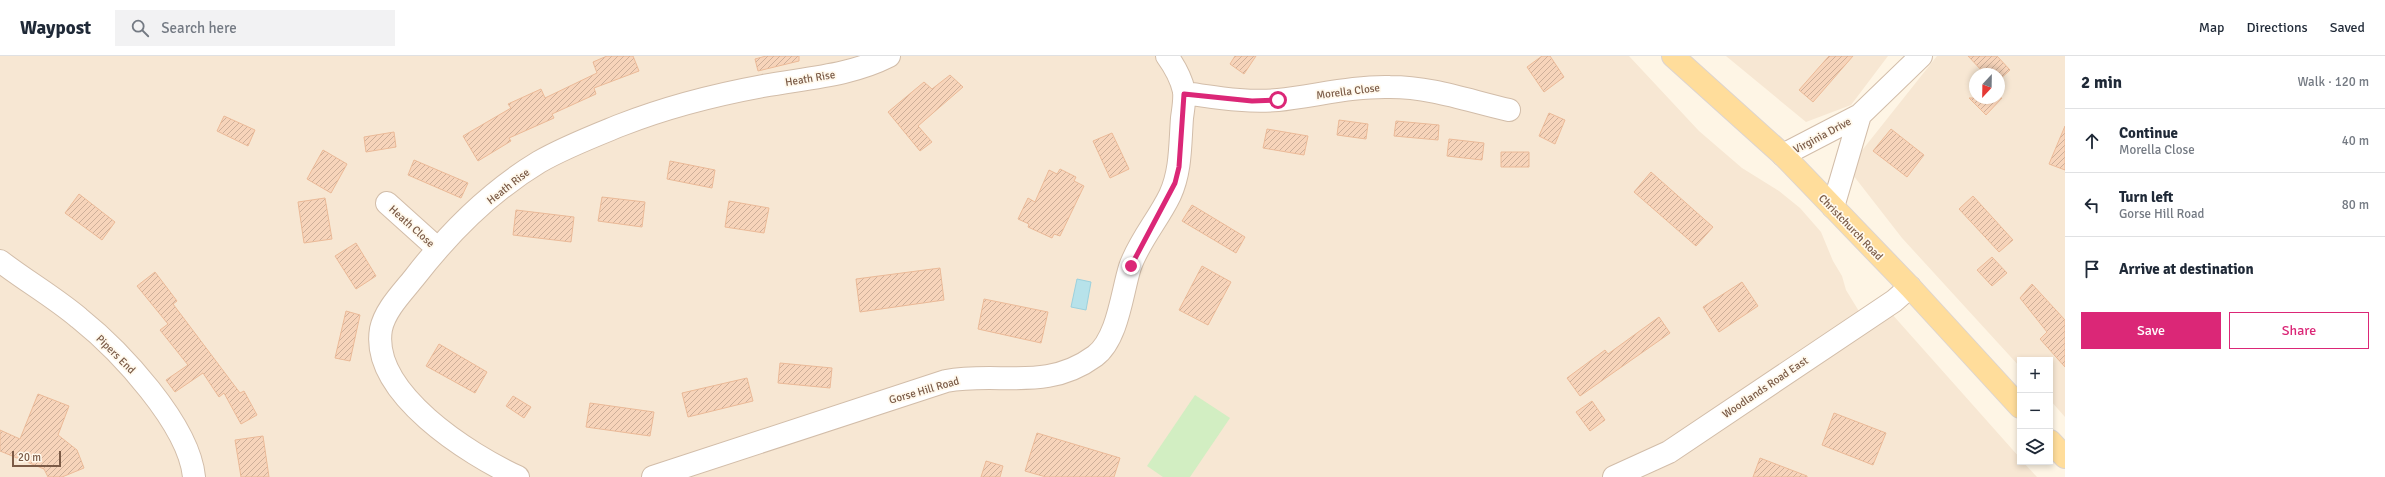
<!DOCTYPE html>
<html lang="en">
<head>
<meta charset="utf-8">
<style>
  body { margin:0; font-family:Signika,sans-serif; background:#f2f2f3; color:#1f2937 }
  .controls { position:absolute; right:12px; bottom:12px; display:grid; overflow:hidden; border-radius:0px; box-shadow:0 2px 6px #0003 }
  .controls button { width:36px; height:36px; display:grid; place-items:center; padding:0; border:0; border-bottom:1px solid #e0e1e3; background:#fff; color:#1f2937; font:20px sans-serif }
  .compass { position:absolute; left:1969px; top:12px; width:36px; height:36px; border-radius:50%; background:#fff; box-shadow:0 2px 6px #0003; rotate:202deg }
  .scale { position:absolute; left:12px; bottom:10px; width:49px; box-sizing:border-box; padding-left:4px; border:2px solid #7b5b47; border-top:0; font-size:11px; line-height:14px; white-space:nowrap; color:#7b5b47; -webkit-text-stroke:3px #fff9ed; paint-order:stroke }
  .stop { position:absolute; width:12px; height:12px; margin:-9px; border:3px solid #db2777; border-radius:50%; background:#fff }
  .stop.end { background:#db2777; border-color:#fff; box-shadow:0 1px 4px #0008 }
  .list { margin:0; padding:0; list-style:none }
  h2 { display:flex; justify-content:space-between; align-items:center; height:52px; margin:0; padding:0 16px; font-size:17px }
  h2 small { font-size:13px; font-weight:400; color:#747a83 }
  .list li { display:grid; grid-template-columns:26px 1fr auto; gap:12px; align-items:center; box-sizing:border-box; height:64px; padding:0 16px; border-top:1px solid #e0e1e3 }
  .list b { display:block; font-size:15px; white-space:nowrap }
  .list p { margin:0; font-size:13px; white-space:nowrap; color:#747a83 }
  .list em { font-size:13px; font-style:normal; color:#747a83 }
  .actions { display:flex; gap:8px; padding:12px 16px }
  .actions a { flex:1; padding:9px 0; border:1px solid #db2777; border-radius:0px; text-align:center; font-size:14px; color:#db2777 }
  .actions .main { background:#db2777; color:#fff }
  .icon { flex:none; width:22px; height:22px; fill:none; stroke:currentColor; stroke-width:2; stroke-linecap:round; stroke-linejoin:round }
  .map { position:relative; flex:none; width:2065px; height:421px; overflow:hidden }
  header { display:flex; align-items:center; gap:24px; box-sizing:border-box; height:56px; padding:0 20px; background:#fff; border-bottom:1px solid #e0e1e3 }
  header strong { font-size:19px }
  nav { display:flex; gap:22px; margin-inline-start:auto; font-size:14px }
  .search { width:280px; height:36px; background:#f2f2f3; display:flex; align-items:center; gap:10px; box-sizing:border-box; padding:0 14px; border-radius:0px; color:#747a83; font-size:15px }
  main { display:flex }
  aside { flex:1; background:#fff }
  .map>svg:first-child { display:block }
  .residential { fill:#f7e7d3; fill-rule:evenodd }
  .green { fill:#d2eec2 }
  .water { fill:#b7e2ea; stroke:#9cd1dd }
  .building { fill:url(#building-hatch); stroke:#ebba98 }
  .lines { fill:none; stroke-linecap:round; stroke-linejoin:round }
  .minor-casing { stroke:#d2bda9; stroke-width:24 }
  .major-casing { stroke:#ddd4cf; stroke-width:24 }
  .minor { stroke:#fff; stroke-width:22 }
  .major { stroke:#ffdd9b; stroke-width:22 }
  .route { stroke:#db2777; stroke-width:5 }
  .labels { text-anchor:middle; stroke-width:3.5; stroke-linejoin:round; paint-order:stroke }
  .street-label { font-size:11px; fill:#7b5b47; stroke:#fff9ed }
</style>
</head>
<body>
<header>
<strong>Waypost</strong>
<div class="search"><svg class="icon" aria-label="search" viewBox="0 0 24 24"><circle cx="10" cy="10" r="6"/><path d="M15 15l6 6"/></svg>Search here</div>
<nav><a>Map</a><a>Directions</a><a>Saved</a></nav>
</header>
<main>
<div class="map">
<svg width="2065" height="421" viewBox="0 0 2065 421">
  <defs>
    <pattern id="building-hatch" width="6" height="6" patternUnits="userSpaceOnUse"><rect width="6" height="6" fill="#f7d4ba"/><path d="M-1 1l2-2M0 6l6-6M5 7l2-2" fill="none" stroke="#cdaf99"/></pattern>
  </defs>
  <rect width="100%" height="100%" fill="#fef5e5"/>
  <path class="residential" d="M 0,0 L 1629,0 L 1699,75 L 1742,112 L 1779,135 L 1800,152 L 1821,176 L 1833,205 L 1842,220 L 1846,234 L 1868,270 L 1891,257 L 2020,402 L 2020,406 L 2023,406 L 2037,421 L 0,421 Z
    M 1726,0 L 1888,0 L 1851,49 L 1806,66 Z
    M 1937,0 L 2065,0 L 2065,361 L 2050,344 L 2050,304 L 2020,304 L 2020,311 L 1902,182 L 1853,119 L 1856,102 ZM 1975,18 L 1999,18 L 1999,42 L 1975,42 Z"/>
  <path class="green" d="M 1195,339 L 1230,362 L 1190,421 L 1163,421 L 1147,410 Z"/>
  <path class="water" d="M 1077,223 L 1091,226 L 1086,254 L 1071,251 Z"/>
  <path class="building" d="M 607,0 L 633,0 L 639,15 L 594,32 L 596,38 L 552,58 L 554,62 L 509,82 L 511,85 L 478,105 L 463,80 L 511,52 L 508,48 L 541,33 L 545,42 L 597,17 L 593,6 Z
    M 766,0 L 799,0 L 799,5 L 758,15 L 755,3 Z
    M 1235,0 L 1256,0 L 1244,18 L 1230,8 Z
    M 1542,0 L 1550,0 L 1564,21 L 1544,36 L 1527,11 Z
    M 1829,0 L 1853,0 L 1813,46 L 1799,34 Z
    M 1968,0 L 1997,0 L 2010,14 L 1999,24 L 1999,18 L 1985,18 Z
    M 950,19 L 963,31 L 918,70 L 932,86 L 920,95 L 888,56 L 924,26 L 932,33 Z
    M 1969,42 L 2002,42 L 1986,59 Z
    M 1549,57 L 1565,64 L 1555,88 L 1539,80 Z
    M 224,60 L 255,74 L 248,90 L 217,75 Z
    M 1339,64 L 1368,68 L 1366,83 L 1337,79 Z
    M 1396,65 L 1439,69 L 1438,84 L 1394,80 Z
    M 2065,70 L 2065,114 L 2049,108 Z
    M 1267,73 L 1308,80 L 1304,99 L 1263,92 Z
    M 1891,73 L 1924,99 L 1907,121 L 1873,95 Z
    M 394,76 L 396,91 L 366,96 L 364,81 Z
    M 1112,77 L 1129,113 L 1110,122 L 1093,85 Z
    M 1449,83 L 1484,87 L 1482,104 L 1447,100 Z
    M 323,94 L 347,108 L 331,137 L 307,123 Z
    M 1501,96 L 1529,96 L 1529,111 L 1501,111 Z
    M 414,104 L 468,127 L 461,142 L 408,119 Z
    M 670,105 L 715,114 L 712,132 L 667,123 Z
    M 1060,113 L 1076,121 L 1074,125 L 1084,130 L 1060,180 L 1054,178 L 1052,182 L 1028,171 L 1029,168 L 1018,163 L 1028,142 L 1035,146 L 1049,114 L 1057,118 Z
    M 1651,116 L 1713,171 L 1696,190 L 1634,136 Z
    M 79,138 L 115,166 L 102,184 L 65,157 Z
    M 1973,140 L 2013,184 L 1999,196 L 1959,153 Z
    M 602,141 L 645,146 L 642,171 L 598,165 Z
    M 325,142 L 332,183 L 304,187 L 298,146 Z
    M 729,145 L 769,152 L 764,177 L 725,171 Z
    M 1192,149 L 1245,181 L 1236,197 L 1182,165 Z
    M 516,154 L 574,161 L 571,186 L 513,179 Z
    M 356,187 L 376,220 L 356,233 L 335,200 Z
    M 1992,201 L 2007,217 L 1992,230 L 1977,214 Z
    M 1202,210 L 1231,226 L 1208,269 L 1179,254 Z
    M 940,212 L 944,244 L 860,256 L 856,223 Z
    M 155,216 L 177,245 L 173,248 L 240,337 L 244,335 L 257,359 L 241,368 L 224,337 L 219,341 L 203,317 L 175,336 L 166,324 L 188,309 L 160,274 L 168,268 L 137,230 Z
    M 1742,226 L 1758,250 L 1719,276 L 1703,251 Z
    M 2032,228 L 2065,264 L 2065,311 L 2040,283 L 2047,276 L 2020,242 Z
    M 984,243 L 1048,256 L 1041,287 L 978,273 Z
    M 346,255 L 360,259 L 350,305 L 335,302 Z
    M 1659,261 L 1670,277 L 1580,340 L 1567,322 L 1605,294 L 1608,298 Z
    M 439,288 L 487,316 L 475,337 L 426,310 Z
    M 780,307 L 832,312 L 830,332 L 778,327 Z
    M 747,322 L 753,345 L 688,361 L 682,337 Z
    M 38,338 L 69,350 L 58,379 L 77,394 L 84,412 L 62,421 L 48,421 L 44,413 L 0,395 L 0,374 L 20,383 Z
    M 513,340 L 531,351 L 524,362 L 506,350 Z
    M 1592,345 L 1605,364 L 1590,375 L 1576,356 Z
    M 590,347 L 654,356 L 650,380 L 586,371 Z
    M 1834,357 L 1886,377 L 1873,409 L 1822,389 Z
    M 1037,377 L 1120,402 L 1114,421 L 1046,421 L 1025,415 Z
    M 263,380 L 269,421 L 241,421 L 235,384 Z
    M 1760,402 L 1807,420 L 1807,421 L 1753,421 Z
    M 986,405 L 1003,410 L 1000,421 L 981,421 Z"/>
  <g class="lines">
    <g class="minor-casing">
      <path id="minor" d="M 1184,37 C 1215,41 1246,47 1278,44 C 1315,40 1353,30 1390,31 C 1432,31 1469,45 1509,54
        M 1783,99 L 1860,59 L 1921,0
        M 387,147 L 437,192
        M 1833,151 L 1860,59
        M 0,205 C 26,225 54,241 79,262 C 119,294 189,368 194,421
        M 518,421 C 470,399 370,337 381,273 C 385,254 402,237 414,222 C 448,178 491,135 539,106 C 565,91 594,80 621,69 C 667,51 714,39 763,30 C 806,22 850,20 889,0
        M 653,421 L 946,325 C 999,315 1046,336 1095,300 C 1118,283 1122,236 1130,211 C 1139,185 1158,164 1170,139 C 1181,115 1180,89 1182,62 C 1183,54 1185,44 1184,35 C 1181,22 1175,11 1167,0
        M 1614,421 L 1669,396 L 1894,245 L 1910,231"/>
    </g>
    <g class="major-casing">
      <path id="major" d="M 1673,0 L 1783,99 L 1910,231 L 2020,351
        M 2050,385 L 2065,401"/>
    </g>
    <use href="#minor" class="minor"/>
    <use href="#major" class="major"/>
  </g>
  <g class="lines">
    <path class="route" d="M 1131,210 L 1175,127 L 1179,111 L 1184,38 L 1252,45 L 1278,44"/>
  </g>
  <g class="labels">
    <g class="street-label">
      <text transform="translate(810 22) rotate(-9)" y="4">Heath Rise</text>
      <text transform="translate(1348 35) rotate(-7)" y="4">Morella Close</text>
      <text transform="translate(1822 79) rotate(-28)" y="4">Virginia Drive</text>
      <text transform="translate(508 130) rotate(-38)" y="4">Heath Rise</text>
      <text transform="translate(412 170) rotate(42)" y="4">Heath Close</text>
      <text transform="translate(1851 171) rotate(46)" y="4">Christchurch Road</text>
      <text transform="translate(116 298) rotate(45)" y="4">Pipers End</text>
      <text transform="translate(1765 331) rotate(-34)" y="4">Woodlands Road East</text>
      <text transform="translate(924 334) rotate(-16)" y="4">Gorse Hill Road</text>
    </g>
  </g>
</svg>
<div class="controls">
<button>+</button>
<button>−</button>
<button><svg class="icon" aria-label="layers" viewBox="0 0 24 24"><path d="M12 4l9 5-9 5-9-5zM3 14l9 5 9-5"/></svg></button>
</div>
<svg class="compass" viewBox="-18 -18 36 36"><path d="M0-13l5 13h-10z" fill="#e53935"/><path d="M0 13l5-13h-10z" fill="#747a83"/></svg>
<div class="scale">20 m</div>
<div class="stop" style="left:1278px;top:44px"></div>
<div class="stop end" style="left:1131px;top:210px"></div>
</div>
<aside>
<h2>2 min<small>Walk · 120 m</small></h2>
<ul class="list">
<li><svg class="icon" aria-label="ahead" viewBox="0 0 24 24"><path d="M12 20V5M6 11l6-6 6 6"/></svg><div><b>Continue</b><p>Morella Close</p></div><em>40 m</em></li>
<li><svg class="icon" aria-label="left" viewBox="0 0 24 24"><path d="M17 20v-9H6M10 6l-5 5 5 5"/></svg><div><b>Turn left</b><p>Gorse Hill Road</p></div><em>80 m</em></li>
<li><svg class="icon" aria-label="arrive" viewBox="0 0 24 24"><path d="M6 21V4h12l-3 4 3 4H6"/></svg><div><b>Arrive at destination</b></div></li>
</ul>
<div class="actions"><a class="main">Save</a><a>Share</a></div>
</aside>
</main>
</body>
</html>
